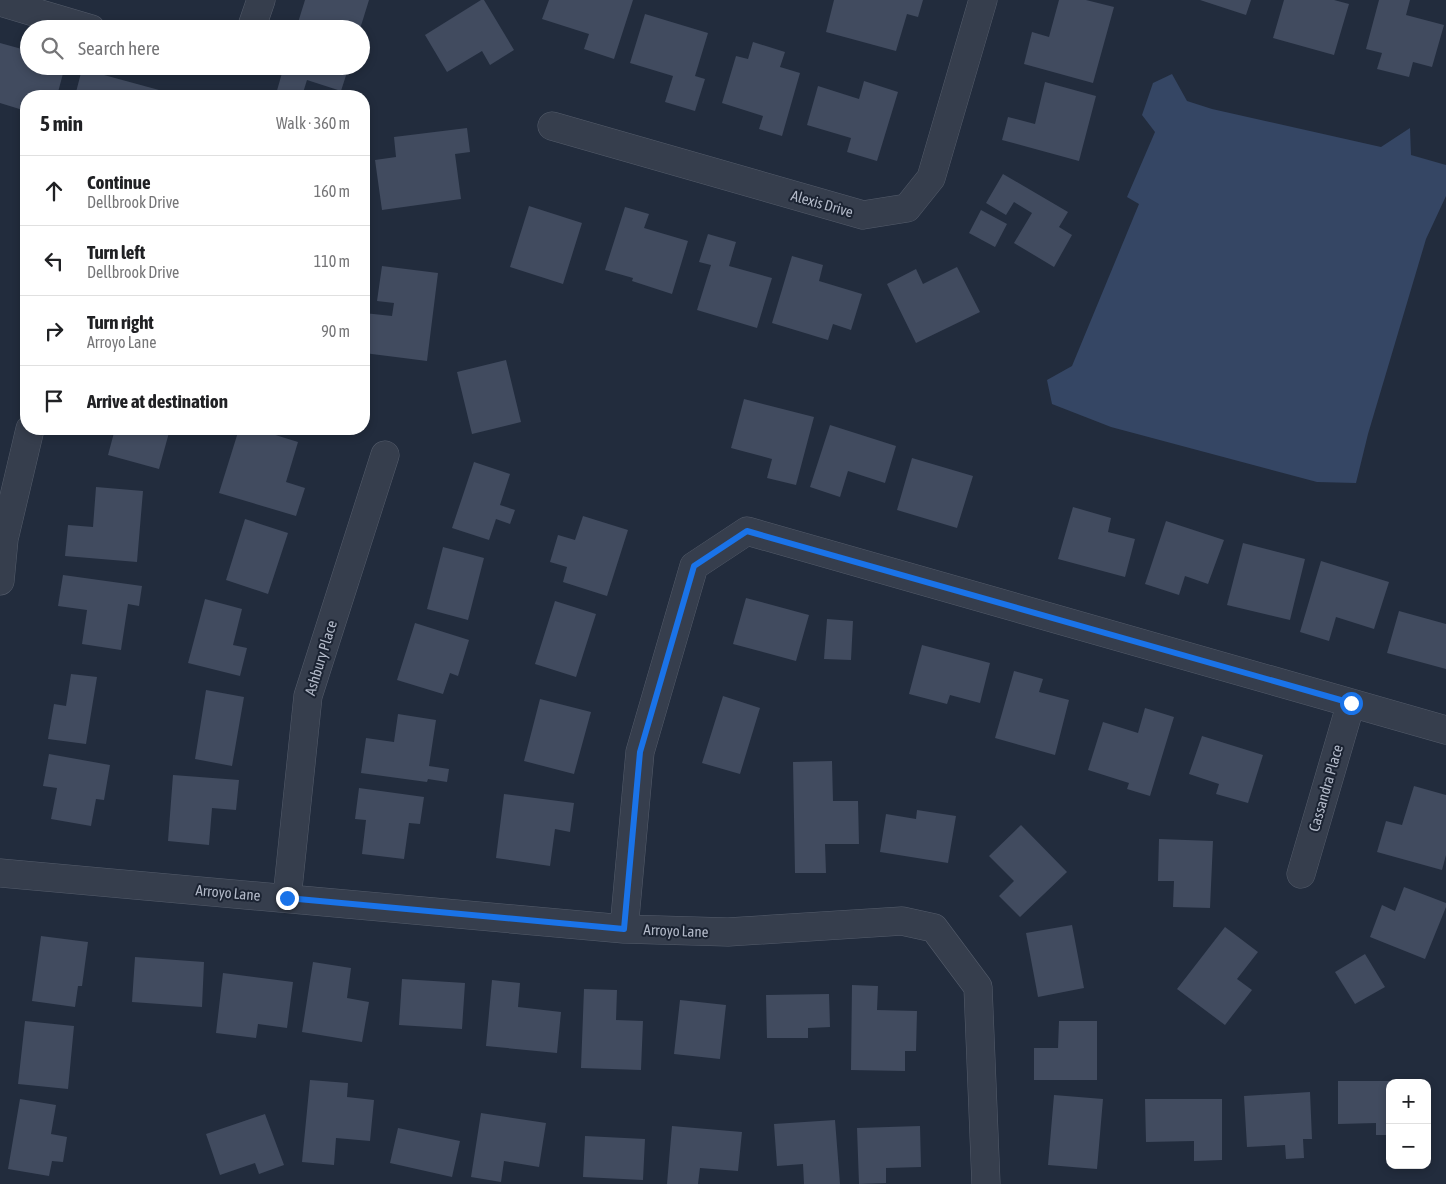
<!DOCTYPE html>
<html lang="en">
<head>
<meta charset="utf-8">
<style>
  body { margin:0; font-family:"Asap Condensed",sans-serif; background:#f6f6f6; color:#202124 }
  .controls { position:absolute; right:15px; bottom:15px; display:grid; overflow:hidden; border-radius:10px; box-shadow:0 2px 8px #0003 }
  .controls button { width:45px; height:45px; display:grid; place-items:center; padding:0; border:0; border-bottom:1px solid #e0e0e0; background:#fff; color:#202124; font:25px sans-serif }
  .stop { position:absolute; width:15px; height:15px; margin:-11px; border:4px solid #1a73e8; border-radius:50%; background:#fff }
  .stop.end { background:#1a73e8; border-color:#fff; box-shadow:0 1px 5px #0008 }
  .list { margin:0; padding:0; list-style:none }
  h2 { display:flex; justify-content:space-between; align-items:center; height:65px; margin:0; padding:0 20px; font-size:21px }
  h2 small { font-size:16px; font-weight:400; color:#757577 }
  .list li { display:grid; grid-template-columns:32px 1fr auto; gap:15px; align-items:center; box-sizing:border-box; height:70px; padding:0 20px; border-top:1px solid #e0e0e0 }
  .list b { display:block; font-size:19px; white-space:nowrap }
  .list p { margin:0; font-size:16px; white-space:nowrap; color:#757577 }
  .list em { font-size:16px; font-style:normal; color:#757577 }
  .icon { flex:none; width:28px; height:28px; fill:none; stroke:currentColor; stroke-width:2; stroke-linecap:round; stroke-linejoin:round }
  .map { position:relative; flex:none; width:1446px; height:1184px; overflow:hidden }
  .search { position:absolute; background:#fff; box-shadow:0 2px 8px #0003; left:20px; top:20px; width:350px; height:55px; display:flex; align-items:center; gap:12px; box-sizing:border-box; padding:0 18px; border-radius:28px; color:#757577; font-size:19px }
  .panel { position:absolute; background:#fff; box-shadow:0 2px 8px #0003; left:20px; top:90px; width:350px; height:345px; border-radius:20px }
  .map>svg:first-child { display:block }
  .water { fill:#354664 }
  .building { fill:#414b5f }
  .lines { fill:none; stroke-linecap:round; stroke-linejoin:round }
  .street-casing { stroke:#545c6b; stroke-width:29 }
  .street { stroke:#363e4d; stroke-width:28 }
  .route { stroke:#1a73e8; stroke-width:6 }
  .labels { text-anchor:middle; stroke-width:4; stroke-linejoin:round; paint-order:stroke }
  .street-label { font-size:15px; fill:#b2b9c8; stroke:#1b2332 }
</style>
</head>
<body>
<div class="map">
<svg width="1446" height="1184" viewBox="0 0 1446 1184">
  <rect width="100%" height="100%" fill="#222c3d"/>
  <path class="water" d="M 1172,74 L 1187,101 L 1212,109 L 1381,147 L 1410,128 L 1411,155 L 1446,165 L 1446,196 L 1426,239 L 1368,434 L 1356,483 L 1317,482 L 1111,427 L 1052,404 L 1047,380 L 1072,366 L 1139,204 L 1127,197 L 1155,132 L 1142,115 L 1153,83 Z"/>
  <path class="building" d="M 305,0 L 369,0 L 360,29 L 296,29 Z
    M 481,0 L 484,0 L 514,50 L 490,65 L 482,51 L 447,72 L 425,35 Z
    M 549,0 L 633,0 L 614,59 L 584,49 L 589,34 L 542,19 Z
    M 834,0 L 923,0 L 918,17 L 907,14 L 896,51 L 826,32 Z
    M 1059,0 L 1086,0 L 1114,7 L 1093,83 L 1024,64 L 1032,32 L 1049,37 Z
    M 1200,0 L 1251,0 L 1246,15 Z
    M 1284,0 L 1334,0 L 1349,4 L 1334,55 L 1273,38 Z
    M 1379,0 L 1410,0 L 1406,15 L 1444,25 L 1432,67 L 1413,62 L 1409,77 L 1377,69 L 1382,53 L 1366,49 Z
    M 645,14 L 708,33 L 695,76 L 705,79 L 695,111 L 665,102 L 673,76 L 630,63 Z
    M 753,42 L 785,52 L 780,67 L 800,73 L 782,136 L 759,129 L 763,116 L 722,103 L 736,56 L 748,59 Z
    M 0,43 L 29,51 L 29,66 L 65,66 L 57,96 L 26,96 L 26,111 L 0,103 Z
    M 284,66 L 349,66 L 341,91 L 307,80 L 302,96 L 284,96 L 276,94 Z
    M 82,69 L 181,96 L 75,96 Z
    M 864,81 L 898,92 L 877,161 L 847,152 L 851,138 L 807,125 L 818,86 L 859,99 Z
    M 1045,82 L 1096,96 L 1079,161 L 1002,140 L 1008,117 L 1035,124 Z
    M 467,128 L 470,152 L 455,154 L 461,199 L 382,210 L 375,160 L 396,157 L 394,137 Z
    M 1003,174 L 1068,212 L 1059,227 L 1072,235 L 1054,267 L 1014,243 L 1032,213 L 1014,202 L 1006,215 L 986,203 Z
    M 529,206 L 582,223 L 563,284 L 510,267 Z
    M 625,207 L 649,214 L 644,228 L 688,241 L 672,294 L 632,281 L 633,278 L 605,270 Z
    M 981,210 L 1007,224 L 995,247 L 969,233 Z
    M 708,234 L 736,242 L 729,266 L 772,278 L 757,328 L 697,310 L 711,265 L 699,262 Z
    M 792,256 L 823,265 L 819,281 L 862,294 L 851,330 L 833,324 L 828,340 L 772,323 Z
    M 382,266 L 438,273 L 427,361 L 364,353 L 364,313 L 392,316 L 394,303 L 377,301 Z
    M 957,267 L 980,312 L 916,343 L 887,284 L 916,269 L 923,284 Z
    M 506,360 L 521,422 L 472,434 L 457,372 Z
    M 744,399 L 814,417 L 796,485 L 767,478 L 772,459 L 731,448 Z
    M 830,425 L 896,446 L 885,483 L 848,471 L 840,497 L 810,487 Z
    M 115,429 L 170,429 L 159,469 L 108,455 Z
    M 239,429 L 256,429 L 298,442 L 286,482 L 305,488 L 296,516 L 219,493 Z
    M 912,458 L 973,476 L 957,528 L 897,510 Z
    M 474,462 L 510,474 L 500,505 L 515,510 L 510,524 L 496,519 L 489,540 L 452,528 Z
    M 96,487 L 143,491 L 137,562 L 65,556 L 68,525 L 93,527 Z
    M 1073,507 L 1111,518 L 1108,532 L 1135,539 L 1125,577 L 1058,559 Z
    M 583,516 L 628,530 L 607,596 L 563,582 L 567,567 L 550,562 L 558,535 L 575,540 Z
    M 245,519 L 288,533 L 268,594 L 226,580 Z
    M 1166,521 L 1224,540 L 1208,584 L 1185,576 L 1179,595 L 1145,584 Z
    M 1243,543 L 1305,559 L 1290,620 L 1227,605 Z
    M 443,547 L 484,558 L 468,620 L 427,609 Z
    M 1321,561 L 1389,582 L 1374,629 L 1336,617 L 1329,641 L 1300,632 Z
    M 63,575 L 142,586 L 139,606 L 128,604 L 121,650 L 82,644 L 87,610 L 58,606 Z
    M 746,598 L 809,615 L 796,661 L 733,644 Z
    M 205,599 L 242,609 L 233,645 L 247,648 L 240,676 L 188,663 Z
    M 555,601 L 596,614 L 576,677 L 535,664 Z
    M 1399,611 L 1446,624 L 1446,669 L 1387,653 Z
    M 827,619 L 853,621 L 851,660 L 824,659 Z
    M 415,623 L 469,640 L 458,676 L 450,673 L 443,694 L 397,680 Z
    M 922,645 L 990,663 L 980,703 L 950,695 L 947,704 L 909,694 Z
    M 1014,671 L 1043,679 L 1039,692 L 1069,700 L 1055,755 L 995,738 Z
    M 71,674 L 97,677 L 86,744 L 48,739 L 54,704 L 66,706 Z
    M 206,690 L 244,697 L 232,766 L 195,759 Z
    M 723,696 L 760,708 L 740,774 L 702,763 Z
    M 540,699 L 591,712 L 574,774 L 524,761 Z
    M 1145,708 L 1174,717 L 1150,796 L 1127,789 L 1129,783 L 1088,770 L 1103,722 L 1138,733 Z
    M 398,714 L 436,720 L 429,766 L 449,769 L 447,782 L 428,779 L 427,782 L 361,773 L 366,738 L 394,742 Z
    M 1202,736 L 1263,755 L 1248,803 L 1216,794 L 1219,784 L 1189,774 Z
    M 49,754 L 110,765 L 104,800 L 96,799 L 91,826 L 51,819 L 57,788 L 43,786 Z
    M 832,761 L 833,801 L 858,801 L 859,844 L 825,844 L 826,873 L 795,873 L 793,762 Z
    M 173,775 L 239,780 L 236,810 L 212,808 L 209,845 L 168,841 Z
    M 1414,786 L 1446,795 L 1446,855 L 1442,870 L 1377,852 L 1386,821 L 1402,825 Z
    M 359,788 L 424,797 L 420,824 L 409,823 L 404,859 L 362,854 L 366,820 L 355,819 Z
    M 504,794 L 574,803 L 570,832 L 555,829 L 550,866 L 496,858 Z
    M 917,810 L 956,816 L 948,863 L 880,852 L 886,814 L 916,819 Z
    M 1021,825 L 1067,872 L 1020,917 L 999,896 L 1014,881 L 989,856 Z
    M 1159,839 L 1213,841 L 1210,908 L 1173,907 L 1174,881 L 1158,881 Z
    M 1404,887 L 1446,903 L 1446,907 L 1425,959 L 1370,937 L 1382,905 L 1395,911 Z
    M 1072,925 L 1084,988 L 1038,997 L 1026,933 Z
    M 1225,927 L 1258,952 L 1237,979 L 1252,990 L 1225,1025 L 1177,989 Z
    M 41,936 L 88,942 L 82,986 L 78,986 L 75,1007 L 32,1001 Z
    M 1365,954 L 1385,987 L 1355,1004 L 1335,972 Z
    M 135,957 L 204,962 L 202,1007 L 132,1002 Z
    M 313,962 L 351,968 L 347,998 L 369,1002 L 362,1042 L 302,1032 Z
    M 223,973 L 293,982 L 287,1028 L 258,1024 L 256,1038 L 216,1033 Z
    M 402,979 L 465,983 L 462,1029 L 399,1025 Z
    M 492,980 L 520,983 L 518,1007 L 561,1012 L 557,1053 L 486,1046 Z
    M 852,985 L 878,986 L 877,1010 L 917,1011 L 916,1051 L 905,1051 L 905,1071 L 851,1070 Z
    M 584,989 L 617,990 L 616,1020 L 643,1021 L 641,1070 L 581,1068 Z
    M 829,994 L 830,1027 L 808,1028 L 808,1038 L 767,1038 L 766,995 Z
    M 680,1000 L 726,1005 L 720,1059 L 674,1054 Z
    M 25,1021 L 74,1026 L 68,1089 L 18,1084 Z
    M 1059,1021 L 1097,1021 L 1097,1080 L 1034,1080 L 1034,1048 L 1058,1048 Z
    M 310,1080 L 348,1083 L 347,1097 L 374,1100 L 370,1141 L 336,1138 L 334,1165 L 302,1162 Z
    M 1338,1081 L 1390,1081 L 1390,1135 L 1376,1135 L 1376,1123 L 1338,1124 Z
    M 1310,1092 L 1312,1139 L 1303,1139 L 1304,1158 L 1286,1159 L 1285,1145 L 1247,1147 L 1244,1096 Z
    M 1054,1095 L 1103,1099 L 1097,1169 L 1048,1165 Z
    M 20,1099 L 56,1105 L 51,1134 L 67,1137 L 63,1162 L 52,1161 L 49,1176 L 8,1169 Z
    M 1145,1099 L 1222,1099 L 1222,1160 L 1194,1161 L 1194,1141 L 1146,1142 Z
    M 481,1113 L 546,1123 L 539,1167 L 504,1161 L 501,1182 L 471,1177 Z
    M 265,1114 L 284,1165 L 259,1174 L 255,1163 L 220,1175 L 206,1134 Z
    M 835,1120 L 840,1184 L 804,1184 L 803,1164 L 777,1166 L 774,1124 Z
    M 672,1126 L 742,1132 L 738,1171 L 700,1168 L 698,1184 L 667,1184 Z
    M 920,1126 L 921,1167 L 886,1168 L 886,1183 L 859,1184 L 857,1128 Z
    M 398,1128 L 460,1141 L 452,1177 L 390,1163 Z
    M 585,1136 L 645,1139 L 643,1180 L 583,1177 Z"/>
  <g class="lines">
    <g class="street-casing">
      <path id="street" d="M 0,2 L 91,29
        M 251,29 L 261,0
        M 552,126 L 863,215 L 907,208 L 931,178 L 983,0
        M 0,581 L 4,539 L 30,429
        M 0,873 L 624,929 L 728,932 L 902,921 L 934,928 L 978,987 L 986,1184
        M 1301,874 L 1351,703
        M 287,898 L 308,696 L 385,455
        M 624,929 L 640,752 L 694,566 L 747,531 L 1446,730"/>
    </g>
    <use href="#street" class="street"/>
  </g>
  <g class="lines">
    <path class="route" d="M 287,898 L 624,929 L 640,752 L 694,566 L 747,531 L 1351,703"/>
  </g>
  <g class="labels">
    <g class="street-label">
      <text transform="translate(822 204) rotate(16)" y="5">Alexis Drive</text>
      <text transform="translate(321 658) rotate(-73)" y="5">Ashbury Place</text>
      <text transform="translate(1326 788) rotate(-74)" y="5">Cassandra Place</text>
      <text transform="translate(228 893) rotate(5)" y="5">Arroyo Lane</text>
      <text transform="translate(676 931) rotate(2)" y="5">Arroyo Lane</text>
    </g>
  </g>
</svg>
<div class="controls">
<button>+</button>
<button>−</button>
</div>
<div class="stop" style="left:1351px;top:703px"></div>
<div class="stop end" style="left:287px;top:898px"></div>
<div class="search"><svg class="icon" aria-label="search" viewBox="0 0 24 24"><circle cx="10" cy="10" r="6"/><path d="M15 15l6 6"/></svg>Search here</div>
<section class="panel">
<h2>5 min<small>Walk · 360 m</small></h2>
<ul class="list">
<li><svg class="icon" aria-label="ahead" viewBox="0 0 24 24"><path d="M12 20V5M6 11l6-6 6 6"/></svg><div><b>Continue</b><p>Dellbrook Drive</p></div><em>160 m</em></li>
<li><svg class="icon" aria-label="left" viewBox="0 0 24 24"><path d="M17 20v-9H6M10 6l-5 5 5 5"/></svg><div><b>Turn left</b><p>Dellbrook Drive</p></div><em>110 m</em></li>
<li><svg class="icon" aria-label="right" viewBox="0 0 24 24"><path d="M7 20v-9h11M14 6l5 5-5 5"/></svg><div><b>Turn right</b><p>Arroyo Lane</p></div><em>90 m</em></li>
<li><svg class="icon" aria-label="arrive" viewBox="0 0 24 24"><path d="M6 21V4h12l-3 4 3 4H6"/></svg><div><b>Arrive at destination</b></div></li>
</ul>
</section>
</div>
</body>
</html>
